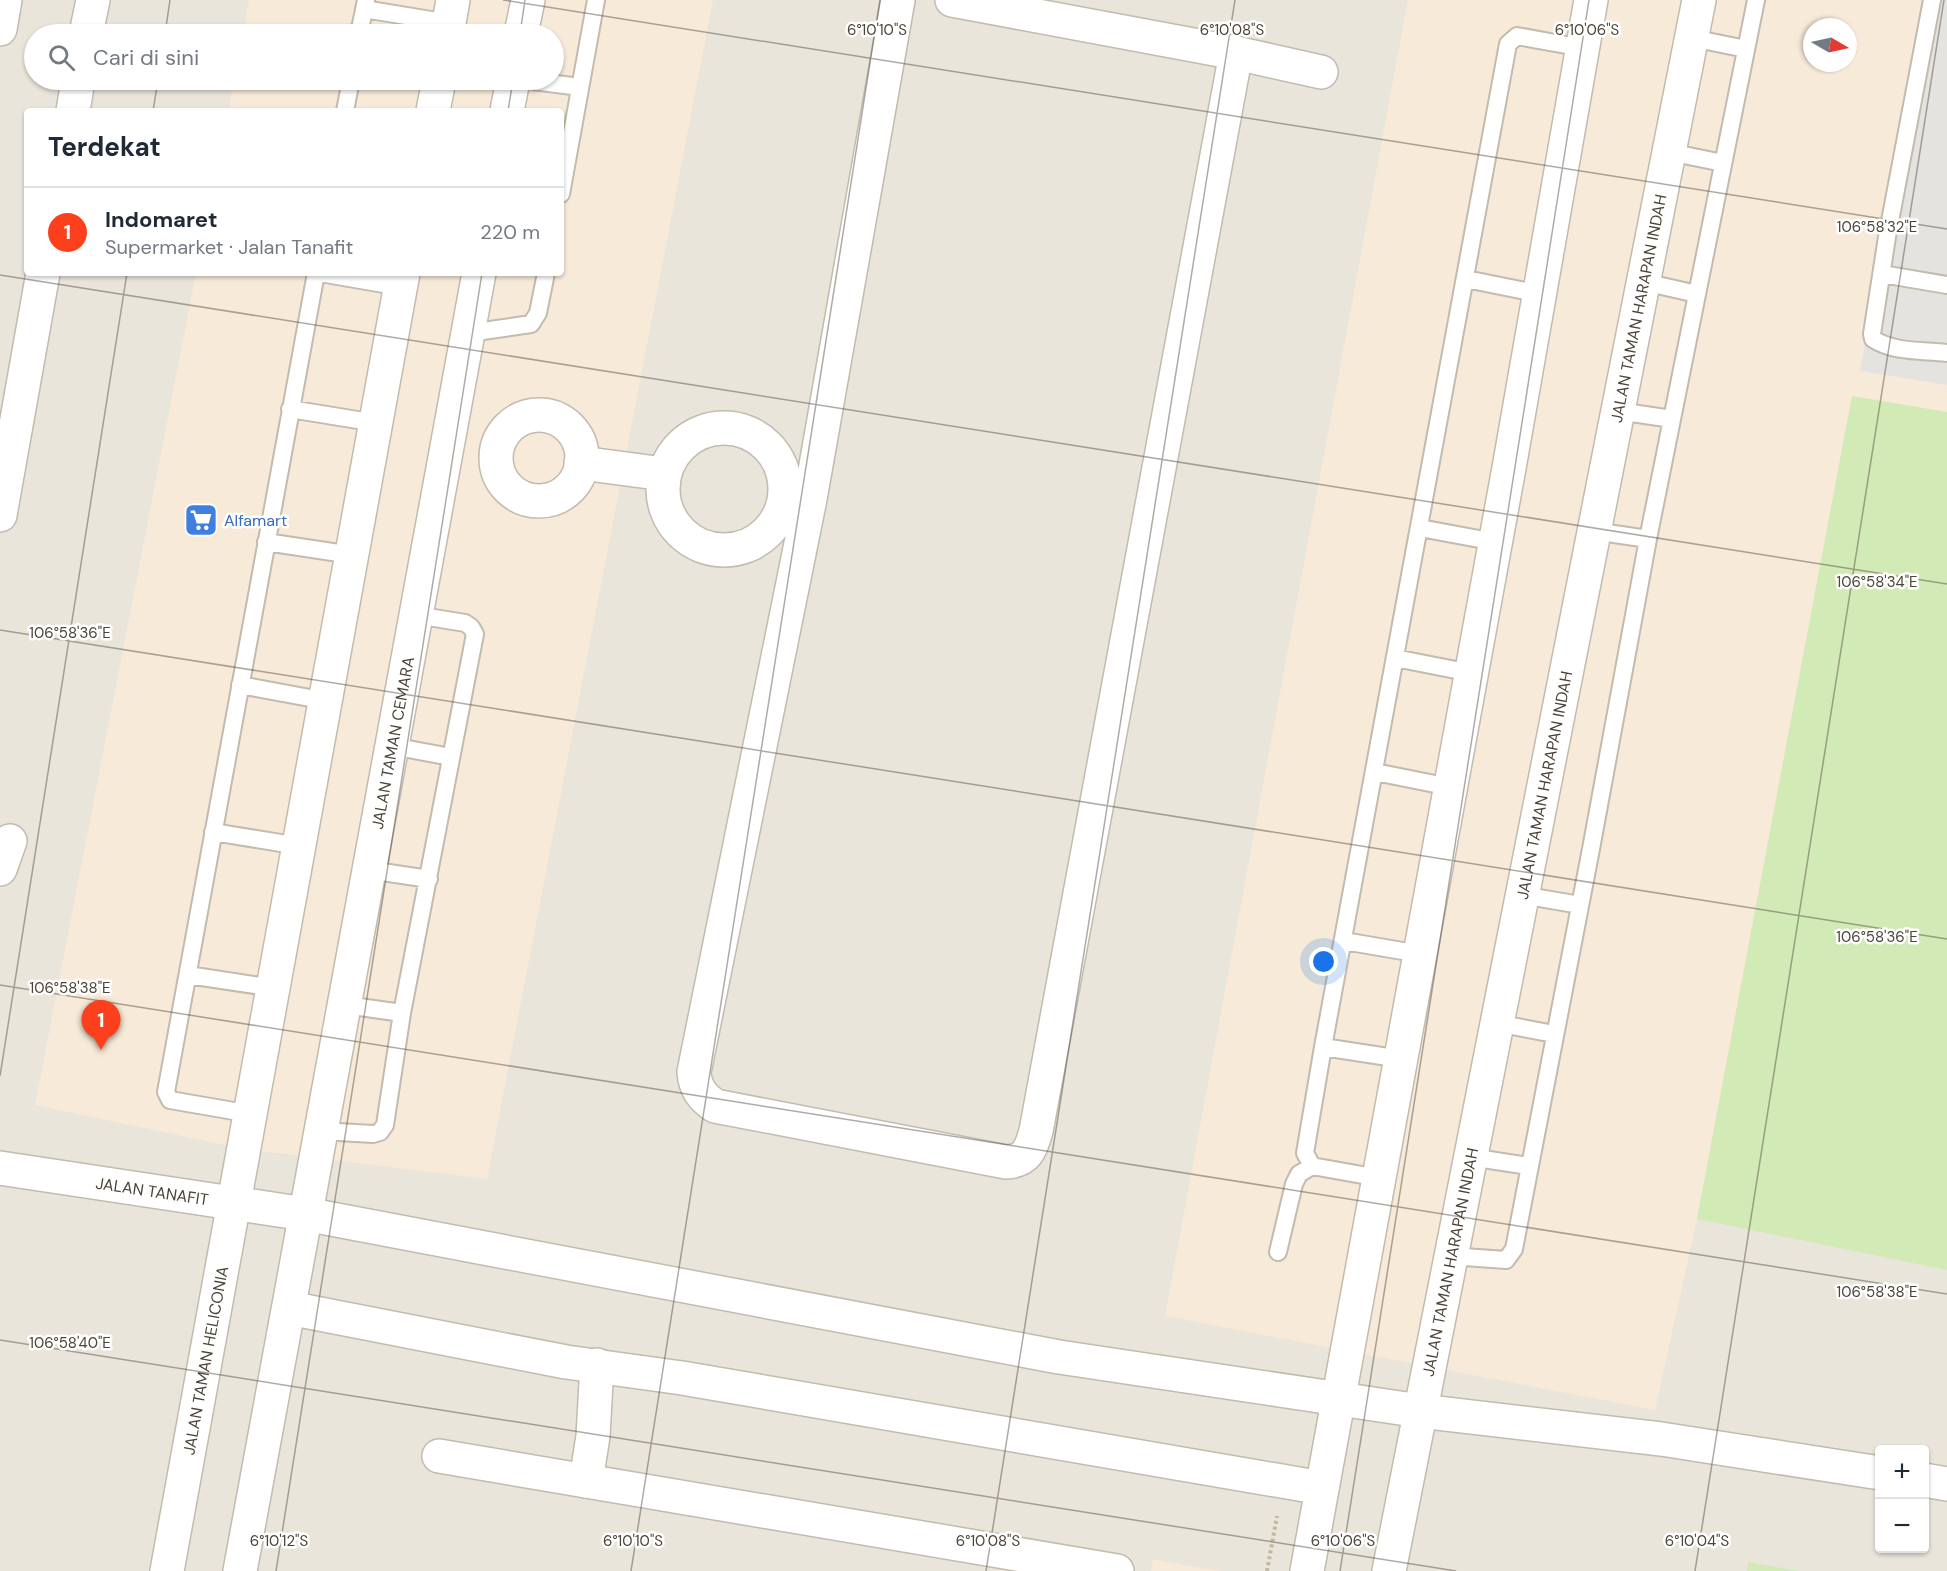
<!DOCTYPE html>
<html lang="id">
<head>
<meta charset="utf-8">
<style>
  body { margin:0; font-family:"DM Sans",sans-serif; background:#f6f6f7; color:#1f2937 }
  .controls { position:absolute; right:18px; bottom:18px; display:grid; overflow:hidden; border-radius:6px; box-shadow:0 2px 4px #0004 }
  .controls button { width:54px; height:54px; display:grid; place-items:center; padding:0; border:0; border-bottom:2px solid #e0e1e3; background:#fff; color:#1f2937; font:30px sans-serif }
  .compass { position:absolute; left:1803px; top:18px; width:54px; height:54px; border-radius:50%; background:#fff; box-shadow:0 2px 4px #0004; rotate:99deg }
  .you { position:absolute; left:1324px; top:962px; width:21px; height:21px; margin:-15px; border:4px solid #fff; border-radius:50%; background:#1a73e8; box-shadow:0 0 0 9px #1a73e833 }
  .badge { display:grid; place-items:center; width:39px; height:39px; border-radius:50%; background:#fc3f1d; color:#fff; font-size:20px; font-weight:700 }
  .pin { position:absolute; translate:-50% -50px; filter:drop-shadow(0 2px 3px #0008) }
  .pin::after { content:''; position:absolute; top:32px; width:21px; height:18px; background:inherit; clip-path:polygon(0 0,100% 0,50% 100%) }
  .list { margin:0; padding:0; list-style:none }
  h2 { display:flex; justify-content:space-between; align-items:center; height:78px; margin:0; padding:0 24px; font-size:26px }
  h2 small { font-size:20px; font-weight:400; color:#747a83 }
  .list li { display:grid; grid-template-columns:39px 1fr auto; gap:18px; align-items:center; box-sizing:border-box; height:90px; padding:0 24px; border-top:2px solid #e0e1e3 }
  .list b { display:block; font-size:22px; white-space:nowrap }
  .list p { margin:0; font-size:20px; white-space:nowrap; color:#747a83 }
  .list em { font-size:20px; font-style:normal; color:#747a83 }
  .icon { flex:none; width:33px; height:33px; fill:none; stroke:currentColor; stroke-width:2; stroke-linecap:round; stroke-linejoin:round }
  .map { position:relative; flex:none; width:1947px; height:1571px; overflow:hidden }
  .search { position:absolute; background:#fff; box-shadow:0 2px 4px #0004; left:24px; top:24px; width:540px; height:66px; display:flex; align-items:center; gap:15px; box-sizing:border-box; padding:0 21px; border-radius:33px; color:#747a83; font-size:22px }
  .panel { position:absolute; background:#fff; box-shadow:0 2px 4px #0004; left:24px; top:108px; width:540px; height:168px; border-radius:6px }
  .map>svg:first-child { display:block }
  .residential { fill:#eae5da; fill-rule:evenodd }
  .commercial { fill:#f7ead8; fill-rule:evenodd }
  .green { fill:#d2eab5 }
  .parking { fill:#e5e3e0 }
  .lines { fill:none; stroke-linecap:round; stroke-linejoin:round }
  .service-casing { stroke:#c2bbae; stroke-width:20 }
  .minor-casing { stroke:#c2bbae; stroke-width:36 }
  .tertiary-casing { stroke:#c2bbae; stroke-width:36 }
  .path { stroke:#c4b79f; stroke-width:4; stroke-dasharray:3 3; stroke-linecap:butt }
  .service { stroke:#fff; stroke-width:16 }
  .minor { stroke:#fff; stroke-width:33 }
  .tertiary { stroke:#fff; stroke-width:33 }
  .ticks { fill:none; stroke:#4b4439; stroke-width:1.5; stroke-opacity:0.45 }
  .labels { text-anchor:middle; stroke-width:5; stroke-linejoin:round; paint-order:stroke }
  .street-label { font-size:16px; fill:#4b4439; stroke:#fff }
  .shop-label { font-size:16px; fill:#366cbe; stroke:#fff; text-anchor:start }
  .ticks-label { font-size:15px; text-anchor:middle; fill:#4b4439; stroke:#fff; stroke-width:5; stroke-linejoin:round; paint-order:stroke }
</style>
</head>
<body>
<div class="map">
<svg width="1947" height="1571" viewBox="0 0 1947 1571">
  <rect width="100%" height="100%" fill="#f6f3ec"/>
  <path class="residential" d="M 0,0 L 1947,0 L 1947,1571 L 0,1571 ZM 1812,27 L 1848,27 L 1848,63 L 1812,63 ZM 34,34 L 554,34 L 554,80 L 34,80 ZM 27,111 L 561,111 L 561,273 L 27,273 ZM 1880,1450 L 1924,1450 L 1924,1548 L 1880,1548 Z"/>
  <path class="commercial" d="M 249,0 L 713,0 L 487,1179 L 244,1149 L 35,1105 L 196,273 L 561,273 L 561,111 L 228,111 L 234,80 L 554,80 L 554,34 L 243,34 Z
    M 1408,0 L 1947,0 L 1947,412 L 1852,397 L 1697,1219 L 1655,1410 L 1165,1316 ZM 1812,27 L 1848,27 L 1848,63 L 1812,63 Z
    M 1153,1559 L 1188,1566 L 1220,1571 L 1151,1571 Z"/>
  <path class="green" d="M 1852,396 L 1947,412 L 1947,1270 L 1697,1219 Z
    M 1748,1562 L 1799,1571 L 1747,1571 Z"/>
  <path class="parking" d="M 1929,0 L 1947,0 L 1947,385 L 1860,371 Z"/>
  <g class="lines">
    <g class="service-casing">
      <path id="service" d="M 1932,0 L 1887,237 L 1872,334 L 1873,339 C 1895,353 1922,350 1947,353
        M 364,9 L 449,23
        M 359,34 L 366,0
        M 1692,38 L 1746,49
        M 525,80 L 580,87
        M 345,111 L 351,80
        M 1669,152 L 1723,163
        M 561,194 L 596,0
        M 320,273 L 401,287
        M 1882,274 L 1947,285
        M 1466,279 L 1540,294
        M 1644,282 L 1697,294
        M 469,333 L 531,324 L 538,313 L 546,273
        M 290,409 L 376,423
        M 1618,411 L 1672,419
        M 1420,528 L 1495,542
        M 1594,531 L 1648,539
        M 266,542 L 352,555
        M 1395,658 L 1471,673
        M 240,685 L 326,701
        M 392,746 L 451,757
        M 1375,772 L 1450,787
        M 213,832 L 299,846
        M 369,870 L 429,879
        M 1522,895 L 1580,905
        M 1344,941 L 1420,954
        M 188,975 L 274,988
        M 345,1005 L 402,1013
        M 1496,1023 L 1554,1034
        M 1323,1047 L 1401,1059
        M 251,1114 L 170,1100 L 166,1092 L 316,273
        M 321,1131 L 373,1134 L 380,1132 L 385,1125 L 402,1013 L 475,634 L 471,627 L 465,623 L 416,615
        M 1470,1157 L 1529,1166
        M 1379,1178 L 1312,1166 L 1305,1153 L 1323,1047 L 1508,44 L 1517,36 L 1583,48
        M 1278,1252 L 1294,1184 L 1299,1174 L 1312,1166
        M 1450,1256 L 1506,1260 L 1514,1249 L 1591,849 L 1648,539 L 1756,0"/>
    </g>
    <g class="minor-casing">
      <g id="minor">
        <path d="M 898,0 L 810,499 L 694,1072 C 695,1088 702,1097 715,1106 L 1006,1162 C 1027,1161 1031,1149 1036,1131 L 1236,53"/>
        <path d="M 952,0 L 1236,53 L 1321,72"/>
        <path d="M 0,29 L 5,0"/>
        <path d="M 86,34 L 93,0"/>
        <path d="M 447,34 L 453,0"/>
        <path d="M 521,34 L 528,0"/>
        <path d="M 73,111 L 78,80"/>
        <path d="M 433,111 L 439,80"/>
        <path d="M 507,111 L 513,80"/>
        <circle cx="539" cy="458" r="43"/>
        <circle cx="724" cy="489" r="61"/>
        <path d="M 581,463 L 664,474"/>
        <path d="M 0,515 L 43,273"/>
        <path d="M 0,869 L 10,841"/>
        <path id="s1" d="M 0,1168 L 305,1214 L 1059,1357 L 1420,1411 L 1661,1439 L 1880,1473"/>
        <path d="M 289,1308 L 566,1362 L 682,1378 L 1322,1488"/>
        <path d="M 597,1365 L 593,1436 L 586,1481 L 1117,1571"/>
        <path d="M 439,1456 L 586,1481"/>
        <path d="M 1924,1480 L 1947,1484"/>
        <path id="s2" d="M 167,1571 L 403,273"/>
        <path id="s3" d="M 240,1571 L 479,273"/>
      </g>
    </g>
    <g class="tertiary-casing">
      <g id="tertiary">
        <path d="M 1307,1571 L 1509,468 L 1591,0"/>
        <path id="s4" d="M 1389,1571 L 1699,0"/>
      </g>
    </g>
    <path class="path" d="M 1267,1571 L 1277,1516"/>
    <use href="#service" class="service"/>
    <use href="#minor" class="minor"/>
    <use href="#tertiary" class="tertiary"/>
  </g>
  <path class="ticks" d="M 503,0 L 1947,229M 165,34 L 170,0M 520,34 L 525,0M 153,111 L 158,80M 508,111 L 513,80M 0,275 L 1947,584M 0,630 L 1947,939M 0,985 L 1947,1294M 0,1076 L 127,273M 0,1340 L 1456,1571M 276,1571 L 482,273M 631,1571 L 880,0M 986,1571 L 1235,0M 1340,1571 L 1589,0M 1695,1571 L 1944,0"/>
  <defs>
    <g id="supermarket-square" transform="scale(1.725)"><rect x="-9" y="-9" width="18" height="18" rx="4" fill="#3f7fe0" stroke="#fff"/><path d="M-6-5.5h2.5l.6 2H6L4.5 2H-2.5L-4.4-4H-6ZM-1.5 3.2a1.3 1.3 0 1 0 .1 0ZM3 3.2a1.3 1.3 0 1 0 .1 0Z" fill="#fff"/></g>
  </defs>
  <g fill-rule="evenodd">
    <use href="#supermarket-square" x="201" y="520"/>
  </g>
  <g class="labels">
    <g class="street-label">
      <text dy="6" stroke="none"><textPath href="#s4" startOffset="1287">JALAN TAMAN HARAPAN INDAH</textPath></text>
      <text dy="6" stroke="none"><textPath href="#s3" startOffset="842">JALAN TAMAN CEMARA</textPath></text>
      <text dy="6" stroke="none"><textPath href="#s4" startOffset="801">JALAN TAMAN HARAPAN INDAH</textPath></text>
      <text dy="6" stroke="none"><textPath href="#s1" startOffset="154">JALAN TANAFIT</textPath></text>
      <text dy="6" stroke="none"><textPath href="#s4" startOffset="315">JALAN TAMAN HARAPAN INDAH</textPath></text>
      <text dy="6" stroke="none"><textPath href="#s2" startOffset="214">JALAN TAMAN HELICONIA</textPath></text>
    </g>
    <g class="shop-label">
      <text x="224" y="526">Alfamart</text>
    </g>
  </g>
  <g class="ticks-label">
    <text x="877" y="35">6°10'10"S</text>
    <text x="1232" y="35">6°10'08"S</text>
    <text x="1587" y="35">6°10'06"S</text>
    <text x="1877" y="232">106°58'32"E</text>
    <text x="1877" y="587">106°58'34"E</text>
    <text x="70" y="638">106°58'36"E</text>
    <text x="1877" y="942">106°58'36"E</text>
    <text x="70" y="993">106°58'38"E</text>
    <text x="1877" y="1297">106°58'38"E</text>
    <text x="70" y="1348">106°58'40"E</text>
    <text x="279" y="1546">6°10'12"S</text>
    <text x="633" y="1546">6°10'10"S</text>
    <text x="988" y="1546">6°10'08"S</text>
    <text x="1343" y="1546">6°10'06"S</text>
    <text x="1697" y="1546">6°10'04"S</text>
  </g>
</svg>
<div class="controls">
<button>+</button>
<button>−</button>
</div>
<svg class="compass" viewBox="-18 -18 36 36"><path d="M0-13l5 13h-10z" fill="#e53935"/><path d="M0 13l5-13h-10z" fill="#747a83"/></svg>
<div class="you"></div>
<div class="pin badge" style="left:101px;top:1050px">1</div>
<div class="search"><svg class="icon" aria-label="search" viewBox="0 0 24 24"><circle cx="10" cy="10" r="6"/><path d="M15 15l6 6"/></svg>Cari di sini</div>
<section class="panel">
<h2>Terdekat<small></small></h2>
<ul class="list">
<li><span class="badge">1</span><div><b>Indomaret</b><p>Supermarket · Jalan Tanafit</p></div><em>220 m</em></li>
</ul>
</section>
</div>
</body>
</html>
